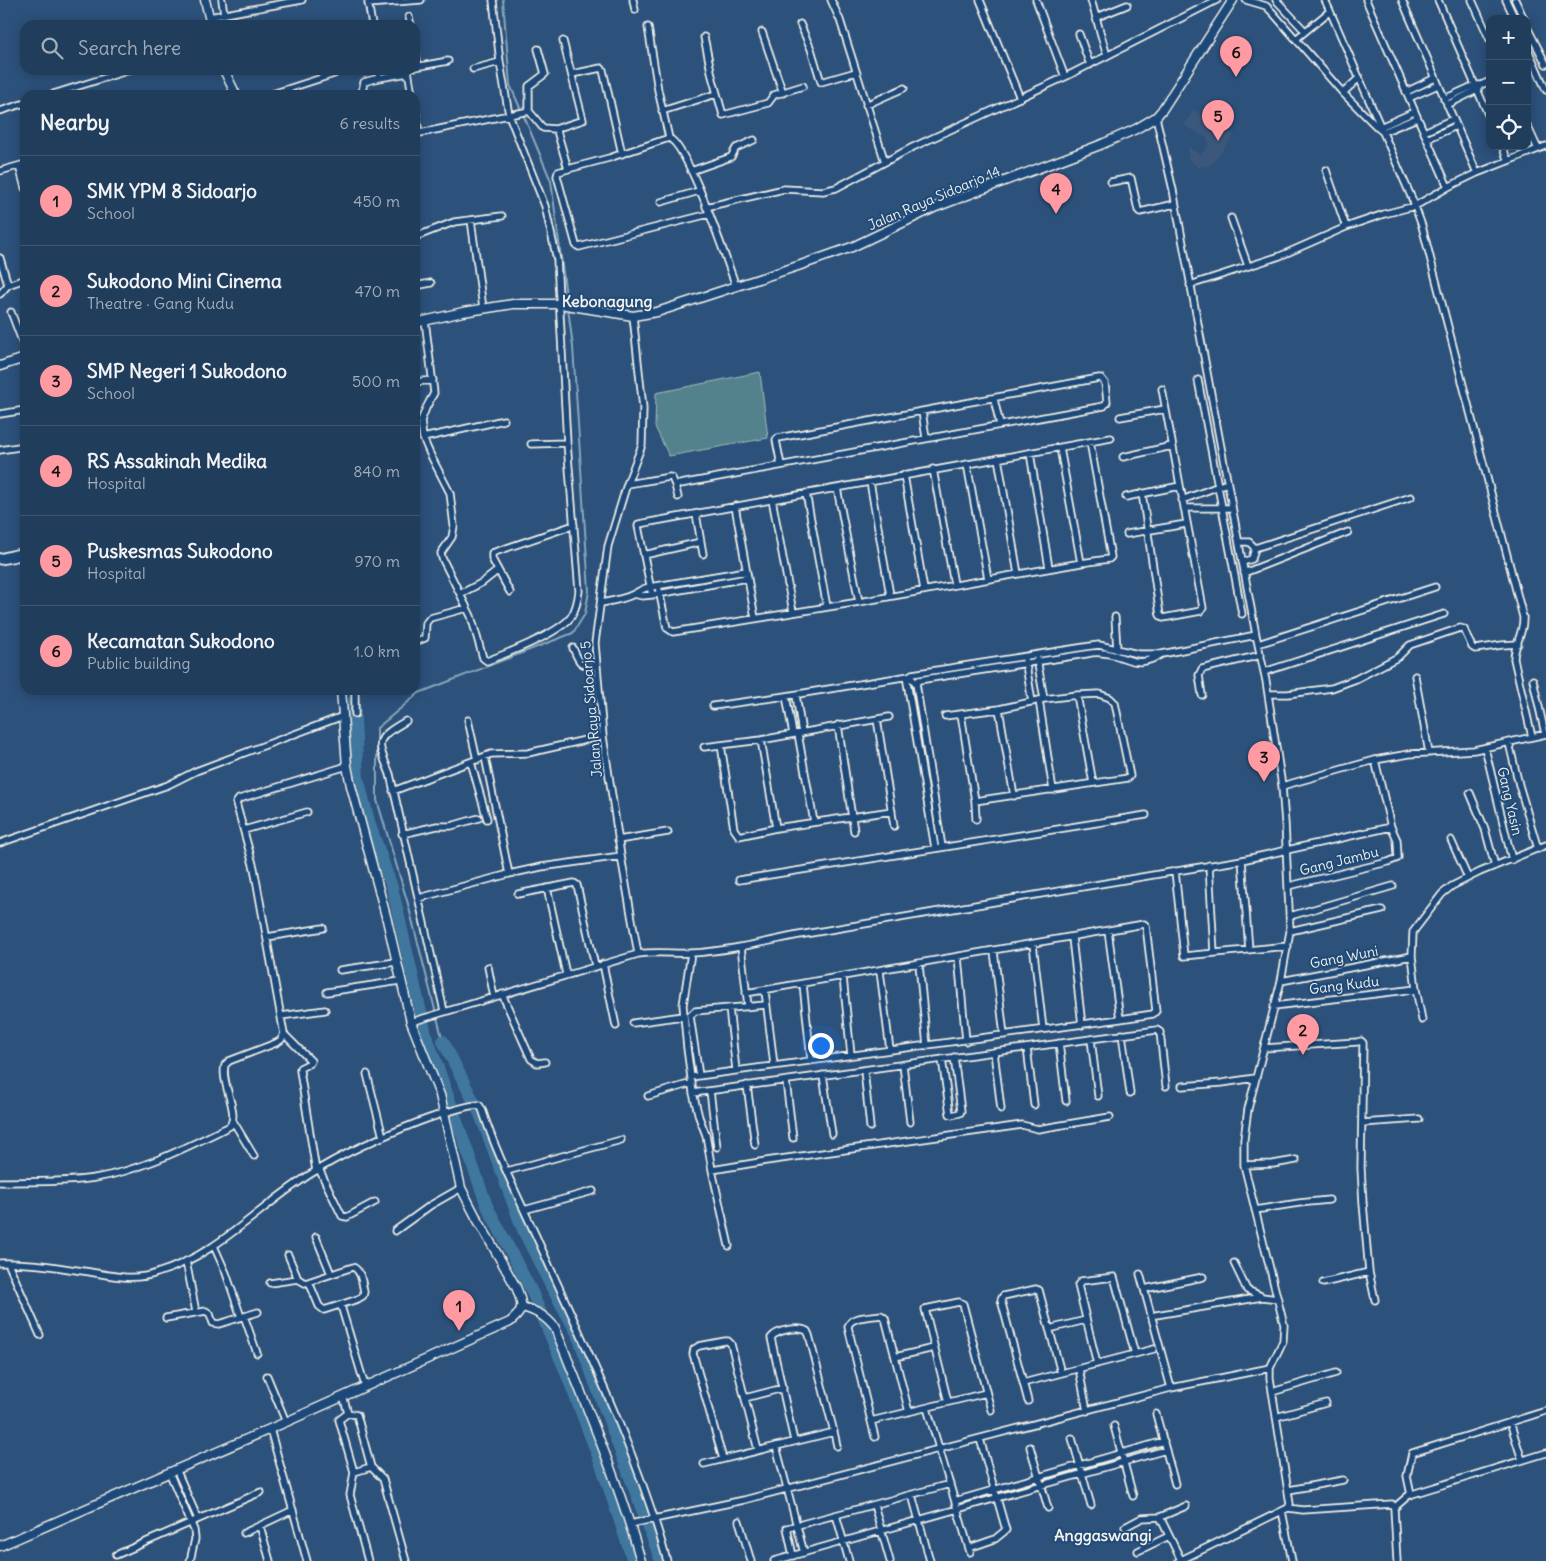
<!DOCTYPE html>
<html lang="en">
<head>
<meta charset="utf-8">
<style>
  body { margin:0; font-family:Delius,sans-serif; background:#2d4865; color:#f1f3f6 }
  .controls { position:absolute; right:15px; top:15px; display:grid; overflow:hidden; border-radius:10px; box-shadow:0 2px 12px #0003 }
  .controls button { width:45px; height:45px; display:grid; place-items:center; padding:0; border:0; border-bottom:1px solid #3e5672; background:#213d5c; color:#f1f3f6; font:25px sans-serif }
  .you { position:absolute; left:820px; top:1045px; width:18px; height:18px; margin:-12px; border:4px solid #fff; border-radius:50%; background:#1a73e8; box-shadow:0 0 0 8px #1a73e833 }
  .badge { display:grid; place-items:center; width:32px; height:32px; border-radius:50%; background:#ff9aa2; color:#111; font-size:16px; font-weight:700 }
  .pin { position:absolute; translate:-50% -41px; filter:drop-shadow(0 1px 2px #0008) }
  .pin::after { content:''; position:absolute; top:26px; width:18px; height:15px; background:inherit; clip-path:polygon(0 0,100% 0,50% 100%) }
  .list { margin:0; padding:0; list-style:none }
  h2 { display:flex; justify-content:space-between; align-items:center; height:65px; margin:0; padding:0 20px; font-size:21px }
  h2 small { font-size:16px; font-weight:400; color:#a2aebb }
  .list li { display:grid; grid-template-columns:32px 1fr auto; gap:15px; align-items:center; box-sizing:border-box; height:90px; padding:0 20px; border-top:1px solid #3e5672 }
  .list b { display:block; font-size:19px; white-space:nowrap }
  .list p { margin:0; font-size:16px; white-space:nowrap; color:#a2aebb }
  .list em { font-size:16px; font-style:normal; color:#a2aebb }
  .icon { flex:none; width:28px; height:28px; fill:none; stroke:currentColor; stroke-width:2; stroke-linecap:round; stroke-linejoin:round }
  .map { position:relative; flex:none; width:1546px; height:1561px; overflow:hidden }
  .search { position:absolute; background:#213d5c; box-shadow:0 2px 12px #0003; left:20px; top:20px; width:400px; height:55px; display:flex; align-items:center; gap:12px; box-sizing:border-box; padding:0 18px; border-radius:15px; color:#a2aebb; font-size:19px }
  .panel { position:absolute; background:#213d5c; box-shadow:0 2px 12px #0003; left:20px; top:90px; width:400px; height:605px; border-radius:15px }
  .map>svg:first-child { display:block }
  .built { fill:#3b597c }
  .green { fill:#52828d; stroke:#a3baba }
  .lines { fill:none; stroke-linecap:round; stroke-linejoin:round }
  .stream { stroke:#89a8bc; stroke-width:2 }
  .river { stroke:#41779e; stroke-width:12 }
  .street-casing { stroke:#f4f1e8; stroke-width:9 }
  .secondary-casing { stroke:#f4f1e8; stroke-width:11 }
  .street { stroke:#1f4a7a; stroke-width:5.5 }
  .secondary { stroke:#1f4a7a; stroke-width:8 }
  .labels { text-anchor:middle; stroke-width:4; stroke-linejoin:round; paint-order:stroke }
  .street-label { font-size:14px; fill:#f4f1e8; stroke:#1f4a7a }
  .quarter-label { font-size:16px; font-weight:bold; fill:#f4f1e8; stroke:#1f4a7a }
</style>
</head>
<body>
<div class="map">
<svg width="1546" height="1561" viewBox="0 0 1546 1561">
  <rect width="100%" height="100%" fill="#2c517b"/>
  <filter id="ink" filterUnits="userSpaceOnUse"><feTurbulence type="fractalNoise" baseFrequency=".02" numOctaves="2"/><feDisplacementMap in="SourceGraphic" scale="10" xChannelSelector="R" yChannelSelector="G"/><feConvolveMatrix kernelMatrix="1 2 1 2 8 2 1 2 1" color-interpolation-filters="sRGB"/></filter>
  <g filter="url(#ink)">
    <path class="built" d="M 1194,110 L 1234,135 L 1212,164 L 1206,167 L 1202,165 L 1199,168 L 1188,159 L 1188,147 L 1201,155 L 1209,144 L 1207,138 L 1184,125 Z"/>
    <path class="green" d="M 760,372 L 768,438 L 669,456 L 655,427 L 656,393 Z"/>
    <g class="lines">
      <path class="stream" d="M 503,0 L 510,85 L 521,110
        M 523,114 L 551,181 L 567,303
        M 443,1041 L 408,904 L 377,800 L 377,728 L 419,693 L 573,633 L 585,614 L 589,591 L 573,347 L 568,308"/>
      <path class="river" d="M 354,700 L 358,778 L 370,825 L 392,887 L 426,1034 L 487,1206 L 532,1292 L 567,1375 L 601,1464 L 633,1561
        M 443,1041 L 480,1114 L 523,1230 L 551,1286 L 576,1331 L 661,1561"/>
      <g class="street-casing">
        <path id="street" d="M 222,0 L 224,14
          M 633,0 L 635,10
          M 831,0 L 840,20 L 885,162
          M 980,0 L 1020,98
          M 1036,0 L 1065,77
          M 1091,0 L 1107,56
          M 1246,0 L 1266,6 L 1273,13 L 1343,93 L 1378,128 L 1383,132 L 1417,118
          M 1276,0 L 1305,31
          M 1366,0 L 1448,187
          M 1402,0 L 1477,173
          M 1438,0 L 1490,119
          M 1472,0 L 1490,40
          M 1506,0 L 1515,19
          M 1515,0 L 1524,19
          M 368,2 L 372,25
          M 368,4 L 421,0
          M 1330,11 L 1413,201 L 1422,226 L 1523,617 C 1524,634 1514,644 1514,659 L 1532,737
          M 209,17 L 302,0
          M 409,17 L 411,25
          M 1097,17 L 1127,5
          M 800,24 L 811,49 L 821,82 L 856,72
          M 648,27 L 658,90 L 669,138
          M 1527,27 L 1546,64
          M 762,32 L 783,93
          M 1079,34 L 1090,65
          M 704,37 L 712,76 L 723,115 L 768,103 L 774,95 L 803,86
          M 1296,39 L 1330,11 L 1325,0
          M 1527,47 L 1546,90
          M 538,49 L 545,74 L 529,86 L 529,111 L 543,128 L 555,129 L 557,131 L 568,169 L 609,158 L 669,138 C 689,147 726,260 736,286
          M 415,50 L 418,66
          M 415,67 L 448,61
          M 473,69 L 500,62
          M 378,70 L 379,78 L 408,73
          M 408,70 L 412,95
          M 572,74 L 601,68 L 603,70 L 622,154
          M 362,92 L 364,82 L 379,78
          M 1406,92 L 1435,78
          M 1343,93 L 1359,78
          M 50,95 L 130,70
          M 269,95 L 334,74
          M 1409,98 L 1438,85
          M 1444,99 L 1475,85 L 1481,85 L 1490,81
          M 866,105 L 904,88
          M 1447,105 L 1477,90 L 1479,87
          M 415,109 L 419,133
          M 0,111 L 25,103
          M 662,111 L 716,94
          M 1156,117 L 1173,190 L 1256,635 L 1266,681 L 1282,786 L 1285,823 L 1290,931 L 1281,981 L 1248,1109 L 1244,1139 L 1244,1165 L 1284,1325 L 1283,1341 L 1270,1368 L 1270,1378 L 1290,1504 L 1288,1508 L 1179,1561
          M 1527,125 L 1538,149
          M 1380,127 L 1414,112
          M 555,129 L 583,120 L 563,41
          M 1424,132 L 1453,119
          M 415,134 L 529,111
          M 1427,139 L 1456,126
          M 1502,146 L 1508,161
          M 19,166 L 25,188
          M 568,169 L 558,172 L 557,176 L 576,245 L 579,247 L 709,214
          M 1326,170 L 1346,227
          M 0,171 L 25,164
          M 691,171 L 731,157 L 736,148 L 754,140
          M 1111,182 L 1131,178 L 1138,210 L 1140,212 L 1175,204
          M 661,202 L 699,191
          M 706,207 L 784,189 L 823,191 L 836,188 L 913,147 L 1065,77 L 1217,0
          M 1231,218 L 1248,266
          M 471,220 L 483,308
          M 415,237 L 454,222 L 502,216
          M 0,258 L 8,285
          M 1190,285 L 1280,256 L 1346,227 L 1384,214 L 1415,206 L 1448,187 L 1477,173 L 1546,146
          M 415,286 L 431,283
          M 0,294 L 8,285 L 25,279
          M 11,312 L 25,349
          M 633,316 L 643,408 L 642,445 L 627,484 L 608,546 L 595,643 L 603,736 L 621,856 L 638,954
          M 425,320 L 434,393 L 426,408 L 421,421 L 423,438 L 430,454 L 450,493 L 454,526 L 452,537 L 441,553 L 442,558 L 471,616 L 483,658 L 487,661 C 508,653 558,634 571,617 C 576,609 578,600 579,591 L 567,443 L 557,260 L 545,206 L 509,115 L 500,62 L 493,0
          M 1198,380 L 1242,614
          M 415,382 L 433,380
          M 994,399 L 1000,425
          M 922,411 L 926,438
          M 0,414 L 25,410
          M 1120,417 L 1165,409
          M 423,438 L 504,420
          M 531,444 L 567,443
          M 1060,448 L 1081,563
          M 0,450 L 25,446
          M 1030,453 L 1049,568
          M 1123,457 L 1172,446
          M 998,458 L 1018,574
          M 967,464 L 988,579
          M 933,469 L 954,584
          M 904,475 L 924,590
          M 870,482 L 890,595
          M 627,484 L 670,477 L 672,478 L 675,485 L 678,497
          M 675,485 L 1104,406 L 1107,402 L 1105,383 L 1101,378 L 1099,378 L 778,438 L 776,440 L 781,465
          M 837,488 L 859,602
          M 806,493 L 827,607
          M 1142,493 L 1160,615 L 1163,618 L 1201,611 L 1203,608 L 1162,389
          M 1126,497 L 1180,486
          M 772,499 L 793,612
          M 1182,500 L 1227,483
          M 735,506 L 755,618
          M 1184,508 L 1232,508
          M 696,514 L 703,554
          M 1127,534 L 1186,524
          M 1239,542 L 1249,542 L 1255,548 L 1411,497
          M 644,555 L 701,542
          M 0,557 L 25,551
          M 0,561 L 25,556
          M 1242,562 L 1252,559 L 1255,548
          M 1244,573 L 1348,532
          M 658,586 L 667,628 L 673,632 L 859,602 L 1081,563 L 1109,559 L 1111,557 L 1090,442
          M 510,592 L 492,559 L 492,553 L 574,525
          M 460,594 L 483,582 L 497,571
          M 634,594 L 642,596 L 652,595 L 747,578
          M 652,595 L 638,526 L 639,524 L 1111,438
          M 601,603 C 612,601 625,599 634,594 C 640,591 643,588 650,587 L 746,571
          M 1115,617 L 1117,650
          M 415,642 L 425,638 L 426,623 L 430,618 L 467,608
          M 1258,644 L 1435,587
          M 573,648 C 579,663 580,666 597,666
          M 1025,659 L 1032,702
          M 1037,659 L 1044,699
          M 1264,672 L 1444,614
          M 1415,676 L 1429,753
          M 1533,680 L 1545,734
          M 916,683 L 919,680 L 1086,654 C 1091,653 1097,652 1102,653 C 1128,655 1135,671 1162,654
          M 355,690 L 355,714
          M 1268,694 L 1288,694 L 1332,688 L 1356,679 L 1398,657 L 1410,645 L 1460,628 L 1464,629 L 1472,647 L 1475,649 L 1502,645 L 1518,644
          M 796,695 L 802,733
          M 1077,695 L 1093,783
          M 1202,695 L 1199,675 L 1202,669 L 1261,655
          M 786,696 L 793,734
          M 1039,700 L 1053,790
          M 713,706 L 786,696 L 909,676 L 916,683 L 942,847
          M 999,709 L 1014,796
          M 945,716 L 999,709 L 1044,699 L 1077,695 L 1099,694 L 1110,698 L 1115,703 L 1130,776 L 1128,778 L 975,801 L 961,714
          M 877,719 L 894,826
          M 468,720 L 477,760
          M 406,721 C 373,740 377,741 390,774 L 444,1011
          M 838,725 L 854,831
          M 798,734 L 814,822
          M 761,740 L 776,828
          M 1509,743 L 1519,785 L 1538,849
          M 721,745 L 734,829 L 739,836 L 776,828 L 892,811
          M 704,747 L 761,740 L 889,717
          M 1485,748 L 1512,860
          M 485,757 L 509,874
          M 471,762 L 487,819
          M 1282,786 L 1375,760 L 1409,754 L 1474,750 L 1546,734
          M 393,791 L 491,754 L 528,753 L 603,736
          M 1470,793 L 1485,829 L 1495,866
          M 975,801 L 976,819
          M 244,830 L 307,812
          M 402,834 L 437,826 L 451,826 L 479,818
          M 618,840 L 668,832
          M 1451,840 L 1468,878
          M 0,843 L 168,785 L 196,771 L 343,716
          M 935,848 L 907,682 L 907,678 L 912,674 L 1091,646 L 1099,645 L 1138,654 L 1162,654 L 1256,635
          M 1242,860 L 1249,950
          M 1209,865 L 1214,953
          M 1175,871 L 1184,956 L 1288,946
          M 739,880 L 1146,815
          M 1289,886 L 1388,862 L 1398,858 L 1397,840 L 1391,827 L 1375,760
          M 547,888 L 566,974
          M 518,894 L 574,883 L 577,885 L 595,966
          M 419,898 L 509,874 L 541,867 L 621,856
          M 1290,916 L 1393,886
          M 1108,931 L 1120,1019
          M 1290,931 L 1382,910
          M 267,937 L 323,928
          M 1072,938 L 1082,1025
          M 1033,944 L 1043,1029
          M 741,947 L 748,1006
          M 994,951 L 1004,1035
          M 691,953 L 683,1005 L 687,1048 L 693,1093 L 699,1117 L 706,1135 L 712,1170 L 729,1246
          M 958,957 L 966,1041
          M 603,964 L 616,1026
          M 919,964 L 927,1046
          M 488,967 L 494,997
          M 340,970 L 396,962
          M 880,971 L 890,1050
          M 843,977 L 851,1055
          M 1281,981 L 1412,956
          M 803,984 L 811,1060
          M 765,991 L 774,1065
          M 327,992 L 400,981
          M 502,994 L 531,1059 L 537,1063 L 545,1062
          M 1274,1006 L 1416,989
          M 729,1008 L 736,1070
          M 281,1016 L 325,1010
          M 1422,1020 L 1416,989 L 1412,956 L 1413,932 L 1442,894 L 1452,886 L 1480,872 L 1546,845
          M 411,1022 L 638,954 C 656,951 674,954 692,953 C 728,951 764,942 799,935 L 1242,860 L 1391,827
          M 633,1023 L 683,1016
          M 1122,1034 L 1130,1093
          M 1091,1039 L 1098,1096
          M 1059,1043 L 1066,1101
          M 1027,1048 L 1034,1105
          M 1264,1048 L 1357,1042 L 1361,1041 L 1363,1043 L 1361,1168 L 1363,1203 L 1369,1272 L 1375,1300
          M 994,1052 L 1001,1109
          M 942,1059 L 950,1114 L 952,1115 L 960,1113 L 961,1111 L 954,1057
          M 903,1065 L 910,1122
          M 864,1070 L 870,1127
          M 367,1074 L 383,1137
          M 823,1075 L 832,1134
          M 699,1076 L 690,1016 L 695,1011 L 766,1005
          M 691,1077 L 1120,1019 L 1153,1014 L 1156,1011 L 1146,926 L 1144,924 L 746,993
          M 786,1081 L 793,1138
          M 747,1085 L 755,1145
          M 1182,1086 L 1222,1083 L 1255,1078
          M 710,1091 L 717,1147
          M 693,1093 L 1157,1030 L 1160,1032 L 1166,1086
          M 648,1096 L 692,1083
          M 233,1121 L 254,1156
          M 1362,1123 L 1419,1119
          M 1244,1165 L 1273,1164 L 1296,1160
          M 319,1169 L 342,1216 L 347,1217 L 375,1202
          M 712,1170 L 766,1161 L 1022,1125 L 1038,1129 L 1110,1117
          M 316,1171 L 300,1071 L 300,1068 L 310,1063 L 311,1061 L 284,1034 L 254,868 L 236,803 L 239,799 L 347,766
          M 507,1171 L 621,1140
          M 0,1182 C 31,1181 64,1183 95,1178 C 143,1170 187,1147 230,1126 C 240,1112 220,1083 225,1065 L 229,1061 L 276,1043 L 281,1040 L 284,1034
          M 524,1210 L 593,1191
          M 1255,1210 L 1299,1203 L 1329,1200
          M 395,1231 L 431,1205 L 461,1188
          M 316,1237 L 331,1274
          M 214,1246 L 226,1273 L 241,1317
          M 288,1255 L 298,1279 L 305,1283 L 353,1267 C 362,1271 362,1284 364,1292 L 363,1296 L 358,1299 L 324,1310 L 319,1306 L 309,1282
          M 186,1261 L 196,1312
          M 0,1263 C 30,1262 61,1268 90,1272 C 113,1276 135,1281 157,1273 C 213,1256 250,1216 296,1184 C 330,1159 382,1136 421,1121 C 436,1116 464,1105 479,1105 L 482,1109 C 497,1156 520,1200 540,1245 C 586,1348 637,1451 667,1561
          M 8,1263 L 40,1335
          M 1234,1263 L 1247,1290 L 1261,1296
          M 1140,1274 L 1171,1388
          M 270,1283 L 298,1279
          M 1323,1283 L 1369,1272
          M 1144,1289 L 1203,1277
          M 341,1306 L 365,1386
          M 1156,1315 L 1262,1297 L 1278,1299
          M 244,1316 L 257,1353
          M 166,1318 L 206,1311 L 210,1314 L 213,1323 L 219,1324 L 258,1312
          M 1049,1329 L 1086,1320
          M 895,1357 L 934,1348
          M 1097,1364 L 1078,1285 L 1081,1281 L 1114,1277 L 1135,1354
          M 1079,1369 L 1087,1411
          M 267,1376 L 286,1422
          M 1023,1383 L 1154,1349
          M 1272,1392 L 1336,1373
          M 343,1396 L 348,1413
          M 745,1398 L 783,1388
          M 1028,1401 L 1001,1300 L 1003,1296 L 1036,1289 L 1039,1290 L 1061,1373
          M 948,1402 L 925,1309 L 959,1302 L 963,1304 L 991,1410
          M 927,1408 L 970,1552
          M 1156,1414 L 1175,1484
          M 1276,1417 L 1326,1403
          M 871,1421 L 848,1327 C 850,1316 870,1317 881,1315 L 885,1318 L 909,1412
          M 1510,1422 L 1522,1460
          M 1114,1426 L 1133,1496
          M 270,1429 L 307,1561
          M 834,1432 L 837,1446
          M 875,1437 L 871,1421 L 986,1393
          M 1072,1438 L 1091,1505
          M 776,1446 L 804,1553
          M 1030,1447 L 1048,1508
          M 723,1459 L 693,1354 L 694,1349 L 699,1346 L 725,1341 L 728,1341 L 731,1344 L 758,1450
          M 704,1464 L 834,1432 L 809,1335 L 807,1331 C 799,1326 776,1330 771,1338 L 794,1441
          M 176,1469 L 198,1519
          M 169,1472 L 194,1530 L 195,1539 L 190,1561
          M 354,1472 L 371,1467
          M 1289,1490 L 1343,1480
          M 912,1495 L 930,1561
          M 1411,1495 L 1407,1476 L 1412,1453 L 1546,1411
          M 955,1501 L 1164,1441
          M 874,1505 L 890,1561
          M 1288,1508 L 1303,1510 L 1392,1504 L 1394,1508 L 1397,1561
          M 1394,1508 L 1409,1495 L 1546,1453
          M 1282,1511 L 1292,1561
          M 836,1515 L 849,1561
          M 1160,1517 L 1181,1560
          M 739,1521 L 751,1561
          M 630,1524 L 744,1500 L 1171,1388 L 1270,1368
          M 260,1526 L 270,1561
          M 1125,1527 L 1142,1518 L 1160,1517 L 1186,1506
          M 244,1533 L 293,1510
          M 969,1548 L 995,1539 L 1006,1530 L 980,1439
          M 1138,1551 L 1169,1536
          M 116,1555 L 261,1492
          M 793,1556 L 787,1528 L 950,1484
          M 368,1561 L 350,1495 L 354,1472 L 339,1420 L 348,1413 L 357,1415 L 371,1467 L 383,1479 L 406,1561
          M 774,1561 L 1166,1450"/>
      </g>
      <g class="secondary-casing">
        <path id="secondary" d="M 205,0 L 211,25
          M 224,70 L 236,95
          M 415,323 L 463,312 L 513,304 L 560,304 L 633,316 L 657,312 L 798,266 L 852,247 L 936,207 L 1100,145 L 1136,129 L 1156,117 L 1162,110 L 1233,0
          M 0,366 L 25,358
          M 522,1307 C 536,1311 546,1316 555,1328 C 586,1405 618,1481 641,1561
          M 0,1546 L 286,1422 L 510,1322 C 525,1310 523,1304 516,1287 L 476,1217 L 461,1188 L 440,1095 L 411,1022 L 387,920 L 351,786 L 347,766 L 341,690"/>
      </g>
      <use href="#street" class="street"/>
      <use href="#secondary" class="secondary"/>
    </g>
  </g>
  <g class="labels">
    <g class="street-label">
      <text transform="translate(934 198) rotate(-23)" y="5">Jalan Raya Sidoarjo 14</text>
      <text transform="translate(591 709) rotate(-95)" y="5">Jalan Raya Sidoarjo 5</text>
      <text transform="translate(1510 801) rotate(77)" y="5">Gang Yasin</text>
      <text transform="translate(1339 861) rotate(-14)" y="5">Gang Jambu</text>
      <text transform="translate(1344 957) rotate(-11)" y="5">Gang Wuni</text>
      <text transform="translate(1344 985) rotate(-7)" y="5">Gang Kudu</text>
    </g>
    <g class="quarter-label">
      <text x="607" y="307">Kebonagung</text>
      <text x="1103" y="1541">Anggaswangi</text>
    </g>
  </g>
</svg>
<div class="controls">
<button>+</button>
<button>−</button>
<button><svg class="icon" aria-label="locate" viewBox="0 0 24 24"><circle cx="12" cy="12" r="6"/><path d="M12 2v4M12 18v4M2 12h4M18 12h4"/></svg></button>
</div>
<div class="you"></div>
<div class="pin badge" style="left:459px;top:1331px">1</div>
<div class="pin badge" style="left:1303px;top:1055px">2</div>
<div class="pin badge" style="left:1264px;top:782px">3</div>
<div class="pin badge" style="left:1056px;top:214px">4</div>
<div class="pin badge" style="left:1218px;top:141px">5</div>
<div class="pin badge" style="left:1236px;top:77px">6</div>
<div class="search"><svg class="icon" aria-label="search" viewBox="0 0 24 24"><circle cx="10" cy="10" r="6"/><path d="M15 15l6 6"/></svg>Search here</div>
<section class="panel">
<h2>Nearby<small>6 results</small></h2>
<ul class="list">
<li><span class="badge">1</span><div><b>SMK YPM 8 Sidoarjo</b><p>School</p></div><em>450 m</em></li>
<li><span class="badge">2</span><div><b>Sukodono Mini Cinema</b><p>Theatre · Gang Kudu</p></div><em>470 m</em></li>
<li><span class="badge">3</span><div><b>SMP Negeri 1 Sukodono</b><p>School</p></div><em>500 m</em></li>
<li><span class="badge">4</span><div><b>RS Assakinah Medika</b><p>Hospital</p></div><em>840 m</em></li>
<li><span class="badge">5</span><div><b>Puskesmas Sukodono</b><p>Hospital</p></div><em>970 m</em></li>
<li><span class="badge">6</span><div><b>Kecamatan Sukodono</b><p>Public building</p></div><em>1.0 km</em></li>
</ul>
</section>
</div>
</body>
</html>
